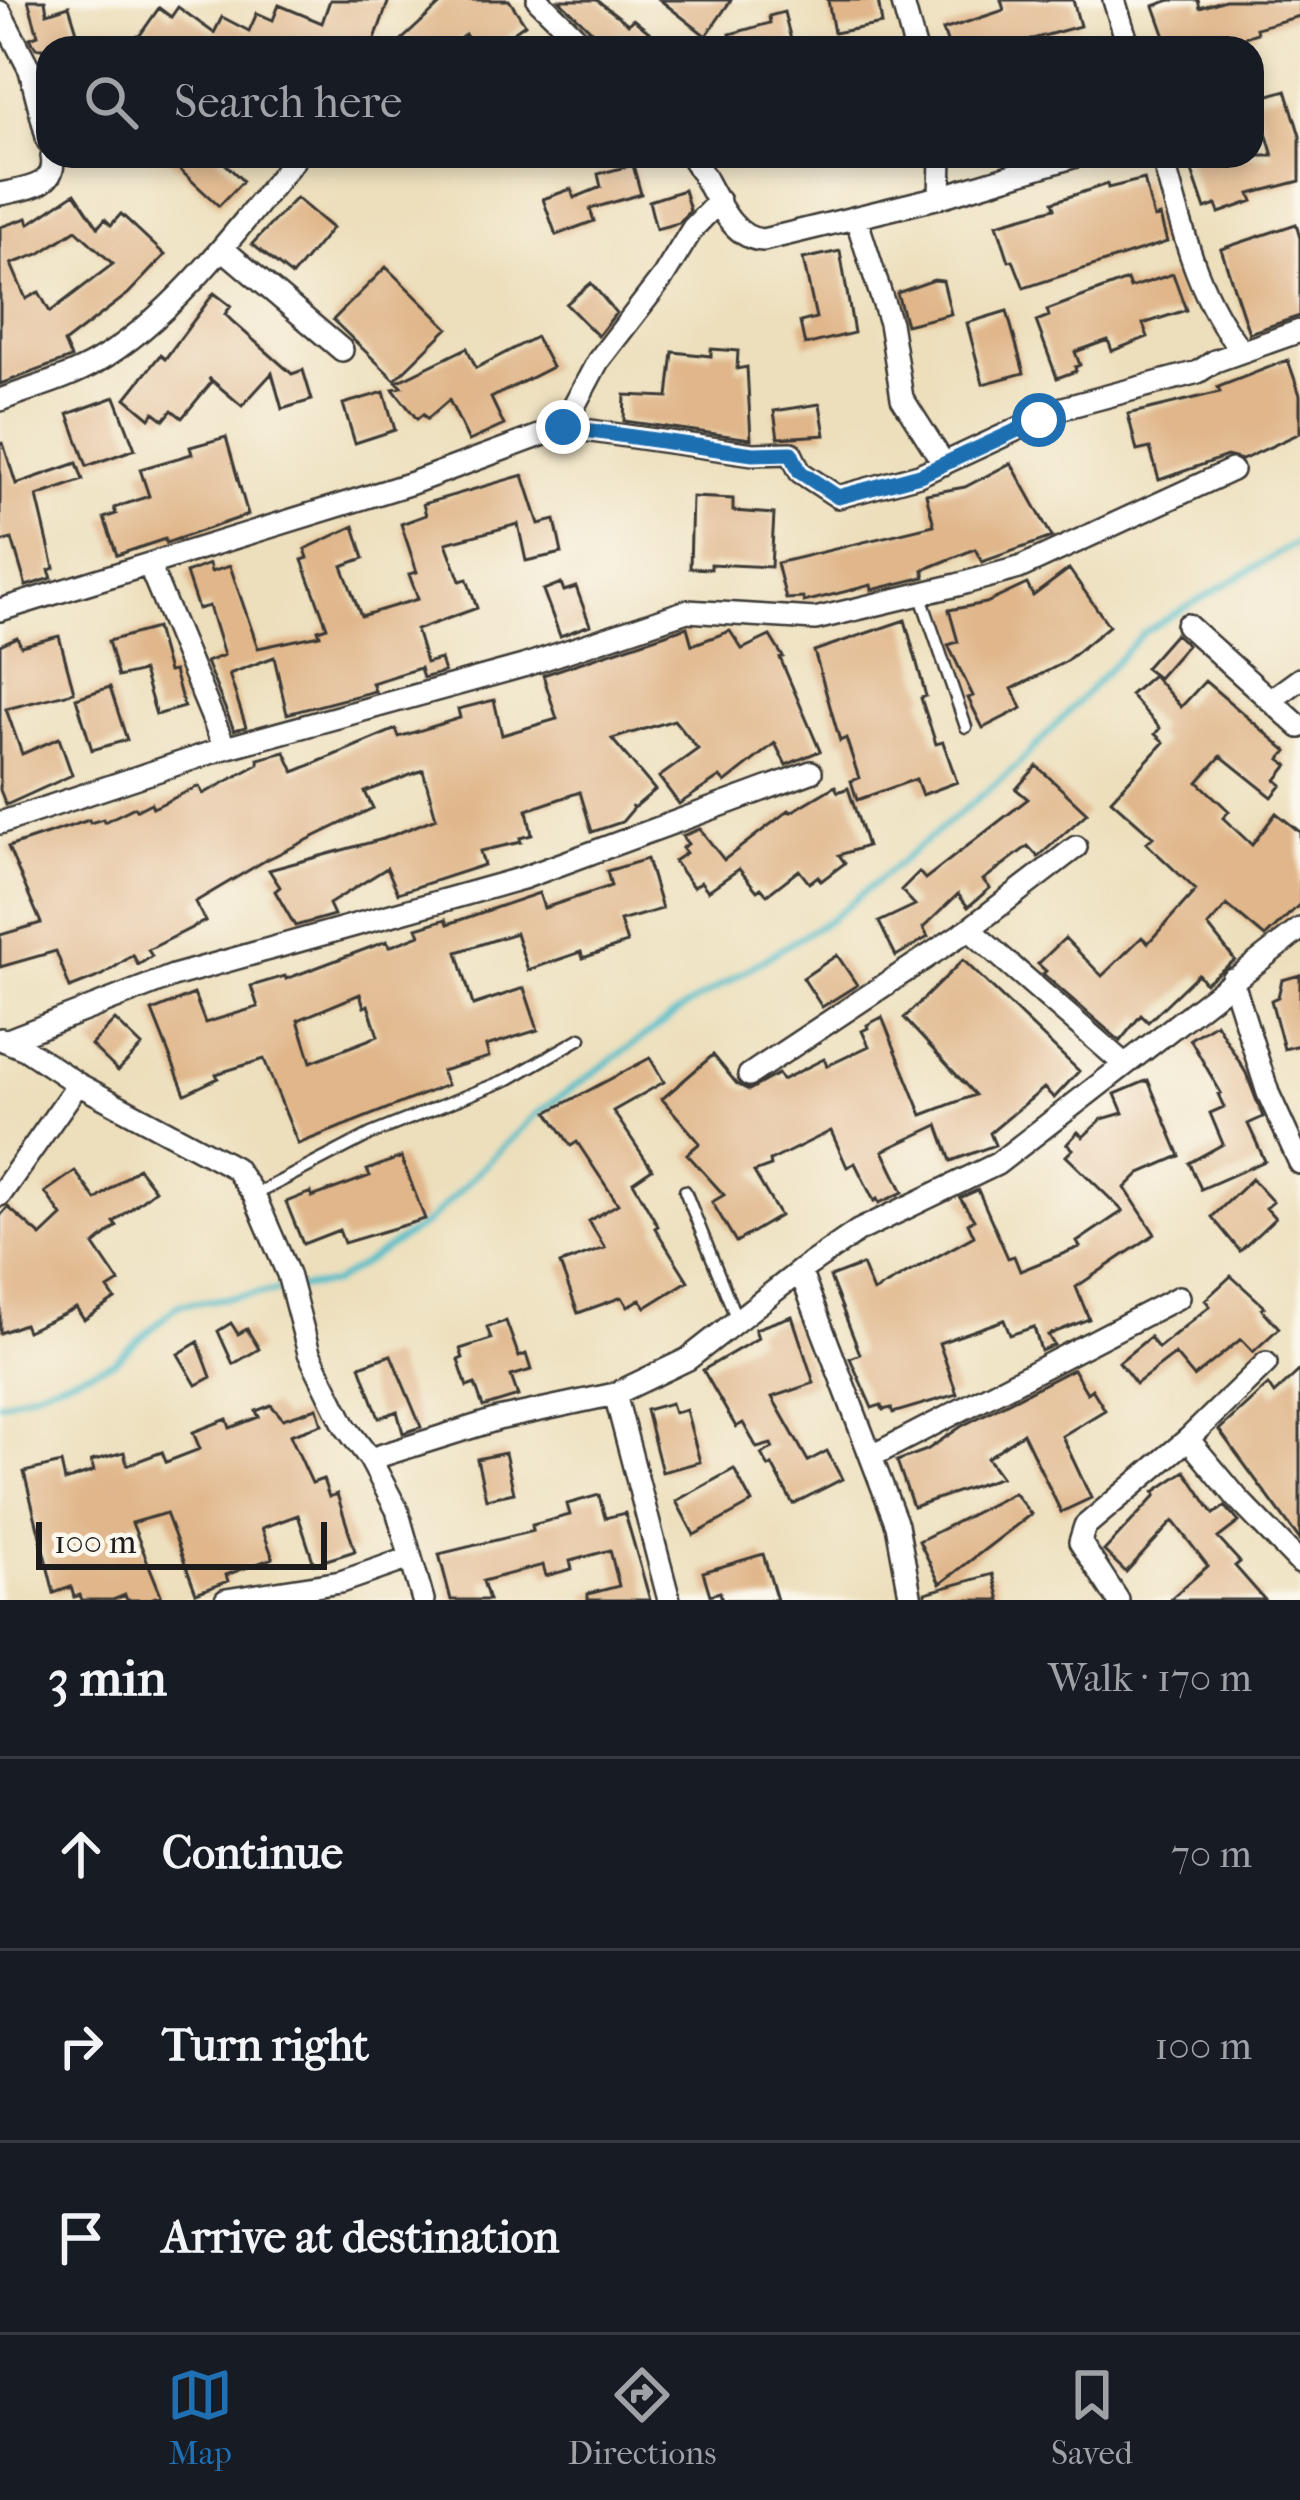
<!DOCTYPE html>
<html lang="en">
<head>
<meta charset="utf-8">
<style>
  body { margin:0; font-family:"IM FELL French Canon",serif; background:#242831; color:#f1f3f6 }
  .scale { position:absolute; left:36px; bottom:30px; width:291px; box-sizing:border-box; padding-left:12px; border:6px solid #1c1c1c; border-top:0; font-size:33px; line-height:42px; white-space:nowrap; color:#1c1c1c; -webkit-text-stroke:9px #fbf7ec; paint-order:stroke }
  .stop { position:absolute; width:36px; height:36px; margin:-27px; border:9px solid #1f6fb2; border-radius:50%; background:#fff }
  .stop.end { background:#1f6fb2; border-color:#fff; box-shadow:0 3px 12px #0008 }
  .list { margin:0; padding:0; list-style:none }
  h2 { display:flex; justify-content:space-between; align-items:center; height:156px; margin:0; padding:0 48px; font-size:51px }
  h2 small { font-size:39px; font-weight:400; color:#9ea1a6 }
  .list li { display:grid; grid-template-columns:78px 1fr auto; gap:36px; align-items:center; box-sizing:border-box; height:192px; padding:0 48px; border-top:3px solid #363941 }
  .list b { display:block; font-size:45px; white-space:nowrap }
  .list em { font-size:39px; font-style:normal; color:#9ea1a6 }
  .icon { flex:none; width:66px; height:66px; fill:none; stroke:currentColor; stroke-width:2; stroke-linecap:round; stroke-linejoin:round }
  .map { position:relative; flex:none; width:1300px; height:1600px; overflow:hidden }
  .search { position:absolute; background:#171b24; box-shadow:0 6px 18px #0003; left:36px; right:36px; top:36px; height:132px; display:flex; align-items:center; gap:30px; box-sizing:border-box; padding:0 42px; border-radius:36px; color:#9ea1a6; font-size:45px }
  .sheet { height:732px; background:#171b24 }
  nav { display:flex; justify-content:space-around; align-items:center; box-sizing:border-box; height:168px; border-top:3px solid #363941; background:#171b24; font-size:33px; color:#9ea1a6 }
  nav a { display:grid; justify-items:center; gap:6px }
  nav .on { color:#1f6fb2 }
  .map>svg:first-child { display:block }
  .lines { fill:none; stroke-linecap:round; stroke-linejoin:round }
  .stream { stroke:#4fbcc8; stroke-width:6 }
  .building { fill:#e0b68a; fill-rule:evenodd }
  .service-casing { stroke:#3b3934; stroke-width:15 }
  .minor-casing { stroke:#3b3934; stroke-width:26 }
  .service { stroke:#fff; stroke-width:10 }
  .minor { stroke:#fff; stroke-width:21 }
  .route { stroke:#1f6fb2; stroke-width:15 }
</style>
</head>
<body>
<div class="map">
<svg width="1300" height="1600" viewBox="0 0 1300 1600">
  <rect width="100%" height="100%" fill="#fbf7ec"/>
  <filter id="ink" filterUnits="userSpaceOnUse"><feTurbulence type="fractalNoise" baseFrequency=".00833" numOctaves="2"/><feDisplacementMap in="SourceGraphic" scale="24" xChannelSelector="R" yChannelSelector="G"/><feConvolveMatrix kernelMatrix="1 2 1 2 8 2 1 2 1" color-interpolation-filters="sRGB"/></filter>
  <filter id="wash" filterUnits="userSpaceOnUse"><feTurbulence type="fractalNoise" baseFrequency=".004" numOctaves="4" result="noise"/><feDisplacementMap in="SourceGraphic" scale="48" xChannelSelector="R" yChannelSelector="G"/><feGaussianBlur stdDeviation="2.7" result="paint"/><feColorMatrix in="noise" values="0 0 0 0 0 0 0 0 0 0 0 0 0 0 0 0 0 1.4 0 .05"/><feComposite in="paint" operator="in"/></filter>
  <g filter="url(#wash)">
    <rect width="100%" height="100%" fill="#eddfbc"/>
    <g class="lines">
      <path class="stream" d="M 0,1403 L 114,1362 L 178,1305 L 333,1283 L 428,1222 L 536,1114 L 684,1008 L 832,918 L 1015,768 L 1144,632 L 1300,541"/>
    </g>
    <g id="blocks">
      <path class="building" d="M 28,0 L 45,0 L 47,13 L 69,6 L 82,48 L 48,48 L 46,58 L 42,48 L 36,48 L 30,38 L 38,35 Z
        M 330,0 L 389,0 L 372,47 L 351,40 L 348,48 L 111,48 L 140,35 L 159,8 L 171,17 L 178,7 L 214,33 L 222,17 L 249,31 L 257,13 L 273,20 L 279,5 L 322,23 Z
        M 445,0 L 509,0 L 525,24 L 491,48 L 474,48 L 465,34 L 450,48 L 393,48 Z
        M 559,0 L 597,0 L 628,24 L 633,19 L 654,36 L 644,48 L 602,48 L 598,37 Z
        M 660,0 L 731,0 L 706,36 Z
        M 828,0 L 878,0 L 882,24 L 834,33 Z
        M 1001,0 L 1073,0 L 1080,26 L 1000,48 L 949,48 L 943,30 L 1004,10 Z
        M 1170,0 L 1198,0 L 1200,8 L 1225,0 L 1300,0 L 1300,16 L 1256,28 L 1257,33 L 1224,44 L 1222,39 L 1198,48 L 1169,48 L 1154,6 Z
        M 784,12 L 793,48 L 734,48 L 730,34 L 770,23 L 769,16 Z
        M 1286,90 L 1300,136 L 1300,181 L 1250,194 L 1253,201 L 1219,213 L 1216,205 L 1205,209 L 1187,156 L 1273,156 L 1256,99 Z
        M 165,156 L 217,156 L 243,181 L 219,206 Z
        M 633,165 L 641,194 L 590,209 L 594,221 L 556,235 L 543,199 L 571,189 L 574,198 L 601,187 L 598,174 Z
        M 1144,179 L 1154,218 L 1160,216 L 1167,242 L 1024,288 L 1013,260 L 1009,261 L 997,224 L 1055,208 L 1053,202 L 1107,184 L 1108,188 Z
        M 684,190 L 690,210 L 679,223 L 656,229 L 649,201 Z
        M 75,193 L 98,227 L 105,219 L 111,225 L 121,214 L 165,255 L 128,294 L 64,343 L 71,358 L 0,384 L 0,227 L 27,218 L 29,224 ZM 76,230 L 113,264 L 50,312 L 39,292 L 26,299 L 11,264 L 39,254 Z
        M 296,198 L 332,228 L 292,276 L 252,244 Z
        M 1296,224 L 1300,238 L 1300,316 L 1249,333 L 1221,249 Z
        M 840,251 L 854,333 L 805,345 L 800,322 L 816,318 L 803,259 Z
        M 386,267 L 448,328 L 395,380 L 333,320 Z
        M 1173,274 L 1186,310 L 1143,324 L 1148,337 L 1112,351 L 1108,340 L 1075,352 L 1080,365 L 1075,367 L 1076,371 L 1057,378 L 1036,321 L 1049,316 L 1047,310 L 1127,280 L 1130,288 Z
        M 934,280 L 943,281 L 951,314 L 906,325 L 897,293 Z
        M 591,283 L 616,313 L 598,336 L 566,304 Z
        M 214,293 L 231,306 L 225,314 L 233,322 L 292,374 L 303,370 L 312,400 L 282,409 L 272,373 L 242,406 L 209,378 L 211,383 L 182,418 L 172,410 L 164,420 L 154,412 L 150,418 L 126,398 L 160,355 L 165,359 Z
        M 1007,311 L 1024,373 L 983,384 L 967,323 Z
        M 536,337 L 552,367 L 491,398 L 504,425 L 469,441 L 449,400 L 427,419 L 423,414 L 417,419 L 393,389 L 402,387 L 397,382 L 467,348 L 476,368 Z
        M 711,349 L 738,351 L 737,369 L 747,367 L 751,439 L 624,421 L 625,395 L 668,397 L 673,352 L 711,356 Z
        M 1288,360 L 1300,395 L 1300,433 L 1242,460 L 1227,456 L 1159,480 L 1150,448 L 1137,451 L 1128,414 L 1220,392 L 1218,387 Z
        M 384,392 L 395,430 L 355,443 L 343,404 Z
        M 115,397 L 135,449 L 87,466 L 68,414 Z
        M 820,404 L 825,435 L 778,438 L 774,411 Z
        M 226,437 L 248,515 L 166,543 L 165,539 L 117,555 L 104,518 L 116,514 L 114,508 L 149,496 L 140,469 L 192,454 L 190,447 Z
        M 3,443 L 16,484 L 77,463 L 83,480 L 37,496 L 54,568 L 49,570 L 52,578 L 26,586 L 12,539 L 0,542 L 0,444 Z
        M 1011,463 L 1052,537 L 982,562 L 975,549 L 923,570 L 925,577 L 872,590 L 871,585 L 804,602 L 803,598 L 786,599 L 777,563 L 934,525 L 926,494 L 965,487 Z
        M 523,475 L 539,524 L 555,520 L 562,553 L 526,561 L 518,524 L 446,543 L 460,581 L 467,579 L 477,608 L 416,630 L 426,663 L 440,659 L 444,672 L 423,678 L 420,668 L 372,683 L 375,691 L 287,714 L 274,657 L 229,674 L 246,727 L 234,730 L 206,662 L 224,655 L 209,606 L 198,609 L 186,573 L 209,564 L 211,572 L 230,566 L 258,648 L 320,635 L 318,630 L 327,627 L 302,560 L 308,558 L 305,549 L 354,526 L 364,558 L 342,566 L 361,616 L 418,599 L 409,574 L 417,572 L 401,524 L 426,515 L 423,504 Z
        M 692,497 L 733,499 L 733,511 L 774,514 L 771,567 L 711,564 L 711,569 L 690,568 Z
        M 1069,569 L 1109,626 L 1065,662 L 1012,689 L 1022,708 L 983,728 L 968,698 L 973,696 L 948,645 L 958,642 L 949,610 L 986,603 L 1027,584 L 1033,596 Z
        M 561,583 L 564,591 L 576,587 L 590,625 L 560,636 L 543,590 Z
        M 905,620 L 926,696 L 921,698 L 936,744 L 943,742 L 957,782 L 922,795 L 916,779 L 857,800 L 851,781 L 859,778 L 846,738 L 840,741 L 814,651 Z
        M 687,627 L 692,645 L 730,631 L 742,649 L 770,636 L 783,657 L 780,658 L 820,751 L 786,765 L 775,743 L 725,783 L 720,777 L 679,804 L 659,777 L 698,749 L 674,720 L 612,739 L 655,790 L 634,808 L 631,805 L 633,809 L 622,822 L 592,832 L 580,792 L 527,810 L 532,835 L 520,838 L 521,842 L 480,851 L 484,865 L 398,893 L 387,868 L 329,904 L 334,915 L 295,926 L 275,891 L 280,887 L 269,870 L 383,839 L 436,818 L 423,770 L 365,792 L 373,808 L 266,860 L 195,902 L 205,921 L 148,950 L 152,956 L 138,965 L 133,955 L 103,975 L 70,988 L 56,951 L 0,967 L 0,935 L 41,923 L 8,847 L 89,820 L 90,823 L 103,819 L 104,822 L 135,807 L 137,810 L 151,803 L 153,808 L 199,786 L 203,794 L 259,764 L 258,759 L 285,752 L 294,772 L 396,729 L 399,737 L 460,718 L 458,709 L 494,700 L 502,735 L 557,719 L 543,675 Z
        M 156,628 L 168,672 L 174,671 L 184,707 L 156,715 L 143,671 L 118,677 L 108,641 Z
        M 1175,634 L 1187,645 L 1158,678 L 1145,668 Z
        M 59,636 L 74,692 L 6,709 L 22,754 L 59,738 L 72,775 L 6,805 L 0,790 L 0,645 L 17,637 L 21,646 Z
        M 1153,675 L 1181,707 L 1205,681 L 1287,751 L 1280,759 L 1288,765 L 1276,780 L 1282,785 L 1272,797 L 1221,756 L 1198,782 L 1229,811 L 1223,818 L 1252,845 L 1276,813 L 1300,832 L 1300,904 L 1265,937 L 1227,905 L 1208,926 L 1235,960 L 1205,983 L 1198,974 L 1148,1022 L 1141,1015 L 1120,1041 L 1043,974 L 1046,971 L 1038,964 L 1065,938 L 1102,976 L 1142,937 L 1148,943 L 1196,890 L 1146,843 L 1153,837 L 1111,800 L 1164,742 L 1155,734 L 1160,728 L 1130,695 Z
        M 110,687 L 127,740 L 92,750 L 76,698 Z
        M 1037,766 L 1087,813 L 1038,857 L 1028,846 L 983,880 L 990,888 L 968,907 L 958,894 L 923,928 L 928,937 L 896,956 L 879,922 L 915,905 L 901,890 L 919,872 L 925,879 L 1028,799 L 1016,789 Z
        M 835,786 L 838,792 L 848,788 L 867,846 L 839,855 L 845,863 L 821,881 L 818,876 L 809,883 L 799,870 L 767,895 L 761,888 L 757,891 L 739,869 L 708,891 L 701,882 L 693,887 L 674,861 L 686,853 L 682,848 L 688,844 L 682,836 L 700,829 L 724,860 L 789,810 L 791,812 Z
        M 647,859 L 662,909 L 620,921 L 627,943 L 583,958 L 581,952 L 528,970 L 516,933 L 457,952 L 473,1005 L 524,988 L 538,1030 L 486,1046 L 489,1057 L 441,1071 L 447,1085 L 298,1144 L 264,1059 L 216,1074 L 218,1078 L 185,1094 L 152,1011 L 194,994 L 205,1023 L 258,1007 L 251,986 L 285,976 L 286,979 L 387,941 L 389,947 L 420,935 L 417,928 L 446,919 L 448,924 L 539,893 L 544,908 L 611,886 L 607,871 ZM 360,994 L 364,1007 L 368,1005 L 378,1036 L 311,1062 L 298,1020 Z
        M 837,955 L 857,985 L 822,1007 L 803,978 Z
        M 963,960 L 1079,1071 L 1054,1098 L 1044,1088 L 990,1133 L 995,1145 L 951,1161 L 938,1125 L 883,1151 L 903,1192 L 879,1203 L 877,1199 L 874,1201 L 855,1163 L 847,1167 L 831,1131 L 770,1161 L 771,1166 L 754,1172 L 780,1216 L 736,1242 L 712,1202 L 724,1195 L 687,1154 L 700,1143 L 662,1099 L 713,1055 L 737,1084 L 749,1090 L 778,1074 L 782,1080 L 824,1059 L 827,1066 L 869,1046 L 862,1031 L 868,1028 L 867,1025 L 882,1017 L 922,1115 L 975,1095 L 904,1018 Z
        M 1300,975 L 1300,1045 L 1284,1049 L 1271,1000 L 1278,997 L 1282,980 Z
        M 115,1020 L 142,1046 L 118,1071 L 91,1045 Z
        M 1216,1023 L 1246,1073 L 1263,1117 L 1248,1124 L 1265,1161 L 1201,1189 L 1189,1163 L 1223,1144 L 1210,1113 L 1224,1107 L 1218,1094 L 1221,1093 L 1190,1039 Z
        M 650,1058 L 664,1082 L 613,1111 L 652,1169 L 633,1182 L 658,1226 L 655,1228 L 688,1281 L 646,1307 L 640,1299 L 628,1307 L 622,1297 L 578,1313 L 560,1264 L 605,1248 L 589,1221 L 618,1204 L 577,1142 L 571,1146 L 548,1112 Z
        M 1148,1080 L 1180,1156 L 1140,1173 L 1125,1188 L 1155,1234 L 1076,1287 L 1089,1319 L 1048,1335 L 1054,1345 L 1041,1351 L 1034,1327 L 1010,1335 L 1004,1320 L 939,1343 L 957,1394 L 893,1413 L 891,1408 L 883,1410 L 881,1405 L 872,1408 L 850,1358 L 860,1354 L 830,1277 L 862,1265 L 873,1292 L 974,1236 L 968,1223 L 974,1220 L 960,1198 L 978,1190 L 1008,1258 L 1014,1256 L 1020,1271 L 1080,1247 L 1077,1242 L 1123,1211 L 1066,1156 L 1073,1149 L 1067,1144 L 1078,1132 L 1083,1137 L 1102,1119 L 1123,1113 L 1115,1094 Z
        M 401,1157 L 425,1219 L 344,1243 L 339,1230 L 303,1244 L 286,1202 L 311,1192 L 312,1197 L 370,1176 L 367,1170 Z
        M 138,1168 L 155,1190 L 114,1222 L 117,1226 L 94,1245 L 119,1282 L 108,1289 L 115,1299 L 84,1320 L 76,1308 L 27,1331 L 24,1324 L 0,1333 L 0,1216 L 8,1207 L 41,1236 L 62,1216 L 45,1192 L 75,1171 L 96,1200 Z
        M 1252,1179 L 1273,1202 L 1266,1208 L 1275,1218 L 1240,1251 L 1212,1217 Z
        M 1231,1276 L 1265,1307 L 1262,1309 L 1279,1328 L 1253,1352 L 1241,1339 L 1194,1377 L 1175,1354 L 1136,1384 L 1119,1362 L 1150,1337 L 1158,1348 L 1210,1306 L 1205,1300 Z
        M 792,1316 L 814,1383 L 772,1397 L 808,1461 L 827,1451 L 842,1479 L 793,1504 L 772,1465 L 769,1467 L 761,1454 L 773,1448 L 771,1444 L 757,1448 L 743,1423 L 736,1427 L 703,1370 L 758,1338 L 755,1329 Z
        M 506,1321 L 519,1357 L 526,1354 L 531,1370 L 511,1376 L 518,1396 L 483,1407 L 475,1384 L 467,1387 L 458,1360 L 463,1358 L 460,1349 L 491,1339 L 487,1327 Z
        M 231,1323 L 238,1334 L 247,1329 L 259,1349 L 233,1364 L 218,1331 Z
        M 198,1342 L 211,1377 L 196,1385 L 178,1354 Z
        M 391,1355 L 421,1427 L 403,1433 L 397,1411 L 379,1418 L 360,1366 Z
        M 1073,1369 L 1087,1393 L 1092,1389 L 1105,1410 L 1062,1436 L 1091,1498 L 1061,1512 L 1023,1433 L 987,1458 L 1001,1477 L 913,1507 L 897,1461 L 927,1450 L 962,1426 Z
        M 1300,1370 L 1300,1540 L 1219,1430 L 1268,1385 L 1274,1394 Z
        M 671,1403 L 674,1413 L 686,1410 L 700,1462 L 662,1472 L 646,1410 Z
        M 271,1405 L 283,1419 L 317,1408 L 322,1424 L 290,1435 L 312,1483 L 323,1479 L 329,1497 L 337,1494 L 355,1551 L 314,1564 L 298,1515 L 262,1528 L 273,1558 L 226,1575 L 228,1581 L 196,1593 L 166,1513 L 132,1523 L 161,1595 L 148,1600 L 127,1600 L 125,1595 L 113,1600 L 82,1600 L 80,1595 L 74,1597 L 71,1587 L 54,1593 L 24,1472 L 61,1463 L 65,1481 L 94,1471 L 91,1461 L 124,1452 L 127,1465 L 162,1452 L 166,1462 L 200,1449 L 193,1432 L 227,1419 L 230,1428 L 259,1417 L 256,1411 Z
        M 505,1453 L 514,1493 L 486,1499 L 477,1459 Z
        M 734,1469 L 752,1503 L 694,1535 L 676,1501 Z
        M 1185,1471 L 1214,1514 L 1225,1506 L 1239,1522 L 1218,1538 L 1240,1562 L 1235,1566 L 1265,1600 L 1169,1600 L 1208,1566 L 1173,1521 L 1126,1572 L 1104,1551 L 1156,1495 L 1154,1492 Z
        M 1014,1493 L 1031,1514 L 940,1584 L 919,1541 Z
        M 599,1495 L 605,1518 L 625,1513 L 650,1600 L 588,1600 L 588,1594 L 619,1586 L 610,1550 L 570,1561 L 572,1569 L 546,1576 L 543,1565 L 483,1581 L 489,1600 L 451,1600 L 439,1554 L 533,1531 L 532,1525 L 570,1515 L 567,1504 Z
        M 763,1554 L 777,1600 L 722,1600 L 720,1592 L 710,1595 L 703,1572 Z
        M 993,1574 L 1000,1600 L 926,1600 L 925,1593 Z"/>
    </g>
  </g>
  <g filter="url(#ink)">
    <use href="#blocks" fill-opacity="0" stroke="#3b3934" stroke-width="3"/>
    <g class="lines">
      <g class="service-casing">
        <path id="service" d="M 920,594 L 966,727
          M 685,1191 L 737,1320
          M 254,1195 L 371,1134 L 511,1078 L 581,1038"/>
      </g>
      <g class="minor-casing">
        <path id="minor" d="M 538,0 L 587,48
          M 902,0 L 915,48
          M 1114,0 L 1129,48
          M 0,12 L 30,70 L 48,141
          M 691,156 C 712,183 726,239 763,240 L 940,197 L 1076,156
          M 1162,156 C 1181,223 1196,296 1241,350
          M 0,194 C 24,189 58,187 52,156
          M 940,197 L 941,156
          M 856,218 L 890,323 L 902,398 L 944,464
          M 223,249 L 342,350
          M 0,400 C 31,388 67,379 96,362 C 172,319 242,224 297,156
          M 563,427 L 753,454 L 791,453 L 800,472 L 838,497 L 919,475 L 1063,408 L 1198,372 L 1215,361 L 1300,331
          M 149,565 L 225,748
          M 0,610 L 412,483 L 563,427 L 598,361 L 663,277 L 693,228 L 719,201
          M 1187,625 L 1300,727
          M 1271,700 L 1300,679
          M 0,823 L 225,748 L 523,666 L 687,611 L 815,619 L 957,585 L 1019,568 L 1232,470
          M 969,929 L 1124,1064
          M 1232,979 L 1268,1093 L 1300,1163
          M 1,1039 L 25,1049 L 78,1084 L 235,1168 L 254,1195 L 288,1274 L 309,1353 L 345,1426 L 370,1459 L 397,1510 L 423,1600
          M 5,1041 L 173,976 L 523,878 L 811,772
          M 749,1075 L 969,929 L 1076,847
          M 0,1195 L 78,1084
          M 800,1271 L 897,1525 L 911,1600
          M 615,1394 L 669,1600
          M 1188,1439 L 1238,1499 L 1300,1563
          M 872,1456 L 1179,1297
          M 370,1459 L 498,1419 L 615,1394 L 688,1359 L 800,1271 L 858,1231 L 997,1164 L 1300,929
          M 226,1600 L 341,1582 L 410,1558
          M 1118,1600 L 1080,1542 L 1085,1526 L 1188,1439 L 1266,1363"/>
      </g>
      <use href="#service" class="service"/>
      <use href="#minor" class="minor"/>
    </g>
  </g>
  <g class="lines" filter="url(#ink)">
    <path class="route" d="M 563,427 L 753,454 L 791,453 L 800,472 L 838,497 L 920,475 L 1039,420"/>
  </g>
</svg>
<div class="scale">100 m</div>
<div class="stop" style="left:1039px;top:420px"></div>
<div class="stop end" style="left:563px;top:427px"></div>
<div class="search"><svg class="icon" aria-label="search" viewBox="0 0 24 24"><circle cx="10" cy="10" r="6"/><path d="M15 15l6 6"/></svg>Search here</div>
</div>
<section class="sheet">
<h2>3 min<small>Walk · 170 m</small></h2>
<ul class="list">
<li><svg class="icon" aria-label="ahead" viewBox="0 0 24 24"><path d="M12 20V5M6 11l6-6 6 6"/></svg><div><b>Continue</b></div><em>70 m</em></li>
<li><svg class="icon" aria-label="right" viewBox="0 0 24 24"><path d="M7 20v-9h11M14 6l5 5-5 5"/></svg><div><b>Turn right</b></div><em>100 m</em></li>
<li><svg class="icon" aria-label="arrive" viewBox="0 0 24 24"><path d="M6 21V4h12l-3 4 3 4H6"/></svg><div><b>Arrive at destination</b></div></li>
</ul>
</section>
<nav>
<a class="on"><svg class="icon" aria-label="map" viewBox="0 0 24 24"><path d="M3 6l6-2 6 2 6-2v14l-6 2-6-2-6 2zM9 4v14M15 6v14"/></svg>Map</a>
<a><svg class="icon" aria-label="directions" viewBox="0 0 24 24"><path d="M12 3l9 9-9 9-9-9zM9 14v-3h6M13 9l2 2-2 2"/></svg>Directions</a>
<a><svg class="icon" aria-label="saved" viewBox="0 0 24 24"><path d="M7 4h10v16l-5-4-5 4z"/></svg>Saved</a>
</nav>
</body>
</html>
